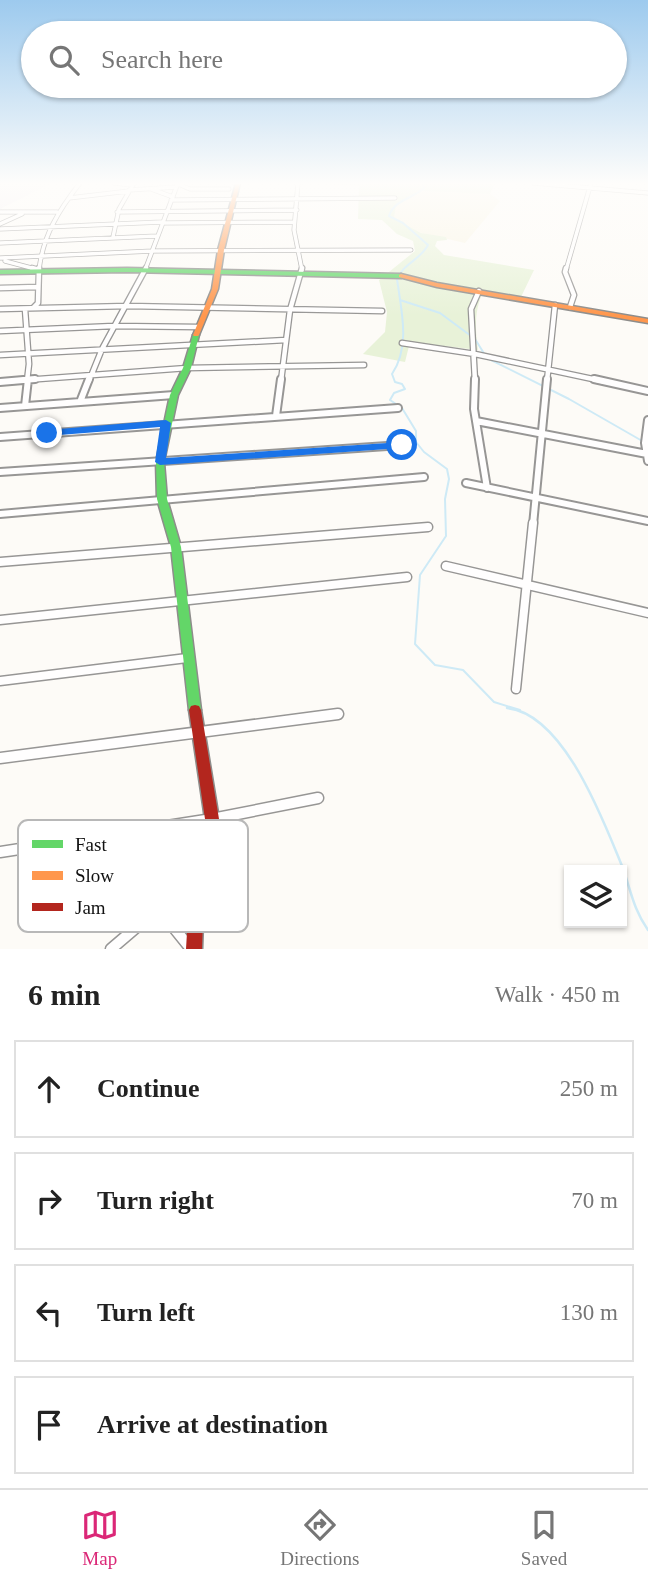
<!DOCTYPE html>
<html lang="en">
<head>
<meta charset="utf-8">
<style>
  body { margin:0; font-family:"Times New Roman",serif; background:#f2f2f2; color:#222 }
  .controls { position:absolute; right:21px; bottom:21px; display:grid; overflow:hidden; border-radius:0px; box-shadow:0 2px 5px #0004 }
  .controls button { width:63px; height:63px; display:grid; place-items:center; padding:0; border:0; border-bottom:2px solid #e0e0e0; background:#fff; color:#222; font:35px sans-serif }
  .stop { position:absolute; width:21px; height:21px; margin:-16px; border:5px solid #1a73e8; border-radius:50%; background:#fff }
  .stop.end { background:#1a73e8; border-color:#fff; box-shadow:0 2px 7px #0008 }
  .list { margin:0; padding:0; list-style:none }
  h2 { display:flex; justify-content:space-between; align-items:center; height:91px; margin:0; padding:0 28px; font-size:30px }
  h2 small { font-size:23px; font-weight:400; color:#767676 }
  .list li { display:grid; grid-template-columns:46px 1fr auto; gap:21px; align-items:center; box-sizing:border-box; height:98px; margin:0 14px 14px; padding:0 14px; border:2px solid #e0e0e0; border-radius:0px }
  .list b { display:block; font-size:26px; white-space:nowrap }
  .list em { font-size:23px; font-style:normal; color:#767676 }
  .icon { flex:none; width:38px; height:38px; fill:none; stroke:currentColor; stroke-width:2; stroke-linecap:round; stroke-linejoin:round }
  .map { position:relative; flex:none; width:648px; height:949px; overflow:hidden }
  .search { position:absolute; background:#fff; box-shadow:0 2px 5px #0004; left:21px; right:21px; top:21px; height:77px; display:flex; align-items:center; gap:18px; box-sizing:border-box; padding:0 24px; border-radius:38px; color:#767676; font-size:26px }
  .sheet { height:539px; background:#fff }
  nav { display:flex; justify-content:space-around; align-items:center; box-sizing:border-box; height:98px; border-top:2px solid #e0e0e0; background:#fff; font-size:19px; color:#767676 }
  nav a { display:grid; justify-items:center; gap:4px }
  nav .on { color:#db2777 }
  .map>svg:first-child { display:block }
  .industrial { fill:#f4eff3 }
  .farmland { fill:#f9f5e4 }
  .green { fill:#e8f2d8 }
  .lines { fill:none; stroke-linecap:round; stroke-linejoin:round }
  .stream-far1 { stroke:#ceeaf6; stroke-width:2 }
  .stream { stroke:#ceeaf6; stroke-width:2.5 }
  .street-far4-casing { stroke:#979695; stroke-width:5 }
  .street-far3-casing { stroke:#979695; stroke-width:7 }
  .street-far2-casing { stroke:#979695; stroke-width:10 }
  .street-far1-casing { stroke:#979695; stroke-width:11 }
  .street-casing { stroke:#979695; stroke-width:13 }
  .fast-casing { stroke:#8e8d8b; stroke-width:3 }
  .slow-casing { stroke:#8e8d8b; stroke-width:3 }
  .jam-casing { stroke:#8e8d8b; stroke-width:3 }
  .street-far4 { stroke:#fffefe; stroke-width:3.5 }
  .street-far3 { stroke:#fffefe; stroke-width:4.5 }
  .street-far2 { stroke:#fffefe; stroke-width:6 }
  .street-far1 { stroke:#fffefe; stroke-width:8 }
  .street { stroke:#fffefe; stroke-width:10 }
  .fast { fill:#63d668; fill-rule:evenodd }
  .slow { fill:#ff974d; fill-rule:evenodd }
  .jam { fill:#b3261e; fill-rule:evenodd }
  .route { fill:#1a73e8 }
  .key { fill:#fff; stroke:#b8b8b8; stroke-width:2 }
  .key-label { font-size:19px; fill:#111 }
</style>
</head>
<body>
<div class="map">
<svg width="648" height="949" viewBox="0 0 648 949">
  <rect width="100%" height="100%" fill="#fdfbf7"/>
  <path class="industrial" d="M 0,183 L 43,183 L 50,184 L 0,209 Z"/>
  <path class="farmland" d="M 422,191 L 490,194 L 500,201 L 465,243 L 421,233 L 394,218 L 396,206 Z"/>
  <path class="green" d="M 311,183 L 495,183 L 490,194 L 422,191 L 396,206 L 394,218 L 421,233 L 446,237 L 447,240 L 437,241 L 435,246 L 444,255 L 534,270 L 521,297 L 484,290 C 474,310 475,328 478,350 L 410,342 L 405,362 L 363,354 L 385,332 L 387,312 L 379,280 L 415,251 L 413,241 L 397,234 L 382,220 L 358,219 L 359,186 Z"/>
  <g class="lines">
    <path class="stream-far1" d="M 423,183 L 424,188 C 412,199 394,200 389,216 L 403,223 L 428,245 C 420,260 403,264 397,279 C 401,309 411,346 392,374 L 395,382 L 402,384 L 405,389 L 394,393 L 390,400 L 402,408 L 416,431 L 416,442 L 424,452 L 447,469 L 449,479 L 445,499 L 446,536 L 420,575 L 415,644 L 435,665 L 463,670 L 494,702 L 520,710
      M 400,300 L 440,313 L 471,336
      M 475,339 L 485,355
      M 489,359 L 569,399 L 644,442"/>
    <path class="stream" d="M 507,708 C 564,714 603,820 622,866 C 631,890 633,909 648,930"/>
    <g class="street-far4-casing">
      <path id="street-far4" d="M 114,183 L 132,185
        M 298,183 L 294,230 L 302,270
        M 533,183 L 648,193
        M 178,184 L 190,189 L 229,189
        M 151,189 L 173,197
        M 129,190 L 176,187
        M 69,198 L 129,191
        M 171,200 L 395,198
        M 0,212 L 57,212
        M 117,212 L 297,210
        M 161,223 L 294,222
        M 0,224 L 22,214
        M 0,229 L 162,222
        M 113,237 L 119,209 L 134,183
        M 0,243 L 157,236
        M 0,258 L 153,251 L 411,250
        M 5,261 L 39,270
        M 39,270 C 43,235 59,210 80,183
        M 145,270 L 178,183
        M 566,270 L 591,183"/>
    </g>
    <g class="street-far3-casing">
      <path id="street-far3" d="M 32,268 L 39,270
        M 566,268 L 565,272 L 574,295 L 570,307
        M 0,288 L 38,287
        M 34,307 L 38,303 L 39,268
        M 0,309 L 128,306 L 382,311
        M 25,309 L 29,364 L 27,381
        M 0,331 L 114,326 L 198,327
        M 402,343 L 475,354 L 602,381
        M 0,355 L 286,340
        M 12,381 L 187,368 L 364,365
        M 89,381 L 102,349 L 146,268
        M 281,381 L 290,310 L 302,268
        M 475,381 L 471,309 L 479,291
        M 547,381 L 555,305"/>
    </g>
    <g class="street-far2-casing">
      <path id="street-far2" d="M 475,379 L 474,409 L 487,488
        M 594,379 L 648,391
        M 0,382 L 35,379
        M 80,402 L 89,379
        M 25,406 L 28,379
        M 0,408 L 174,395
        M 276,416 L 281,379
        M 648,420 L 645,443 L 648,461
        M 476,421 L 647,454
        M 0,437 L 398,408
        M 0,472 L 402,445
        M 466,483 L 648,521
        M 0,514 L 424,477
        M 533,525 L 547,379"/>
    </g>
    <g class="street-far1-casing">
      <path id="street-far1" d="M 0,562 L 428,527
        M 446,566 L 648,613
        M 0,620 L 407,577
        M 0,681 L 187,658
        M 516,689 L 533,523"/>
    </g>
    <g class="street-casing">
      <path id="street" d="M 0,758 L 338,714
        M 0,852 L 212,819 L 318,798
        M 158,908 L 191,949
        M 111,949 L 194,878"/>
    </g>
    <g class="fast-casing">
      <path id="fast" d="M 127,268 L 401,274 L 404,276 L 401,278 L 127,272 L 0,274 L 0,270 Z
        M 196,333 L 199,335 L 191,368 L 178,395 L 164,462 L 167,499 L 181,547 L 201,710 L 199,714 L 195,715 L 191,714 L 189,710 L 171,547 L 157,499 L 156,462 L 170,395 L 183,368 L 193,335 Z"/>
    </g>
    <g class="slow-casing">
      <path id="slow" d="M 236,183 L 240,183 L 224,250 L 218,289 L 199,335 L 198,336 L 194,336 L 193,335 L 212,289 L 218,250 Z
        M 401,274 L 437,283 L 648,319 L 648,323 L 437,287 L 399,277 L 399,275 Z"/>
    </g>
    <g class="jam-casing">
      <path id="jam" d="M 195,705 L 199,706 L 201,710 L 219,819 L 205,866 L 202,949 L 186,949 L 191,866 L 205,819 L 189,710 L 191,706 Z"/>
    </g>
    <use href="#street-far4" class="street-far4"/>
    <use href="#street-far3" class="street-far3"/>
    <use href="#street-far2" class="street-far2"/>
    <use href="#street-far1" class="street-far1"/>
    <use href="#street" class="street"/>
    <use href="#fast" class="fast"/>
    <use href="#slow" class="slow"/>
    <use href="#jam" class="jam"/>
  </g>
  <linearGradient id="sky" x2="0" y2="1"><stop stop-color="#9dcaee"/><stop offset="0.58" stop-color="#fefdfb"/><stop offset="1" stop-color="#fefdfb" stop-opacity="0"/></linearGradient>
  <rect width="648" height="316" fill="url(#sky)"/>
  <path class="route" d="M 166,420 L 171,423 L 166,458 L 402,442 L 407,445 L 402,448 L 160,465 L 155,462 L 160,427 L 47,436 L 42,433 L 47,430 Z"/>
  <rect x="18" y="820" width="230" height="112" rx="10" class="key"/>
  <rect x="32" y="840" width="31" height="8" fill="#63d668"/>
  <rect x="32" y="871" width="31" height="9" fill="#ff974d"/>
  <rect x="32" y="903" width="31" height="8" fill="#b3261e"/>
  <g class="key-label">
    <text x="75" y="851">Fast</text>
    <text x="75" y="882">Slow</text>
    <text x="75" y="914">Jam</text>
  </g>
</svg>
<div class="controls">
<button><svg class="icon" aria-label="layers" viewBox="0 0 24 24"><path d="M12 4l9 5-9 5-9-5zM3 14l9 5 9-5"/></svg></button>
</div>
<div class="stop" style="left:402px;top:445px"></div>
<div class="stop end" style="left:47px;top:433px"></div>
<div class="search"><svg class="icon" aria-label="search" viewBox="0 0 24 24"><circle cx="10" cy="10" r="6"/><path d="M15 15l6 6"/></svg>Search here</div>
</div>
<section class="sheet">
<h2>6 min<small>Walk · 450 m</small></h2>
<ul class="list">
<li><svg class="icon" aria-label="ahead" viewBox="0 0 24 24"><path d="M12 20V5M6 11l6-6 6 6"/></svg><div><b>Continue</b></div><em>250 m</em></li>
<li><svg class="icon" aria-label="right" viewBox="0 0 24 24"><path d="M7 20v-9h11M14 6l5 5-5 5"/></svg><div><b>Turn right</b></div><em>70 m</em></li>
<li><svg class="icon" aria-label="left" viewBox="0 0 24 24"><path d="M17 20v-9H6M10 6l-5 5 5 5"/></svg><div><b>Turn left</b></div><em>130 m</em></li>
<li><svg class="icon" aria-label="arrive" viewBox="0 0 24 24"><path d="M6 21V4h12l-3 4 3 4H6"/></svg><div><b>Arrive at destination</b></div></li>
</ul>
</section>
<nav>
<a class="on"><svg class="icon" aria-label="map" viewBox="0 0 24 24"><path d="M3 6l6-2 6 2 6-2v14l-6 2-6-2-6 2zM9 4v14M15 6v14"/></svg>Map</a>
<a><svg class="icon" aria-label="directions" viewBox="0 0 24 24"><path d="M12 3l9 9-9 9-9-9zM9 14v-3h6M13 9l2 2-2 2"/></svg>Directions</a>
<a><svg class="icon" aria-label="saved" viewBox="0 0 24 24"><path d="M7 4h10v16l-5-4-5 4z"/></svg>Saved</a>
</nav>
</body>
</html>
